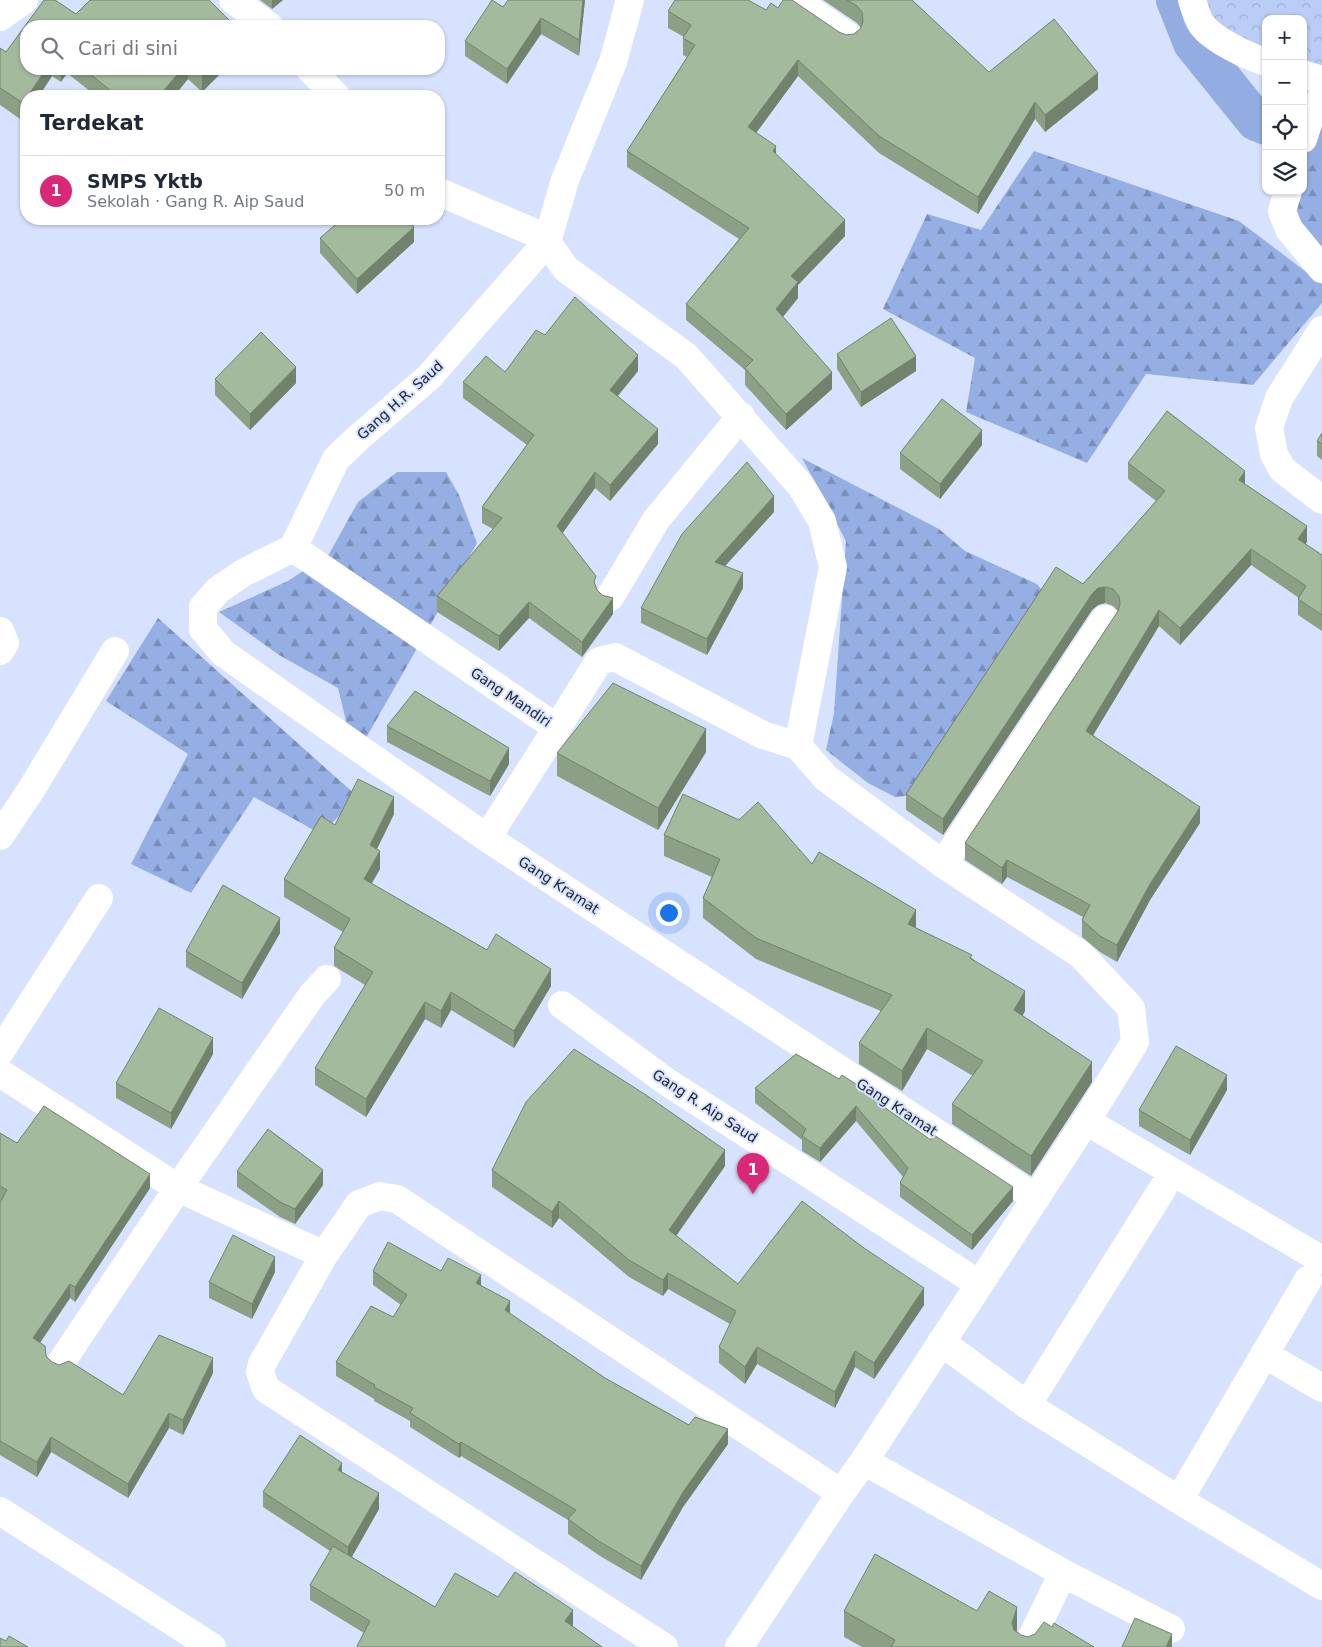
<!DOCTYPE html>
<html lang="id">
<head>
<meta charset="utf-8">
<style>
  body { margin:0; font-family:"DejaVu Sans",sans-serif; background:#f2f2f3; color:#1f2937 }
  .controls { position:absolute; right:15px; top:15px; display:grid; overflow:hidden; border-radius:10px; box-shadow:0 1px 4px #0004 }
  .controls button { width:45px; height:45px; display:grid; place-items:center; padding:0; border:0; border-bottom:1px solid #e0e1e3; background:#fff; color:#1f2937; font:25px sans-serif }
  .you { position:absolute; left:668px; top:912px; width:18px; height:18px; margin:-12px; border:4px solid #fff; border-radius:50%; background:#1a73e8; box-shadow:0 0 0 8px #1a73e833 }
  .badge { display:grid; place-items:center; width:32px; height:32px; border-radius:50%; background:#db2777; color:#fff; font-size:16px; font-weight:700 }
  .pin { position:absolute; translate:-50% -41px; filter:drop-shadow(0 1px 2px #0008) }
  .pin::after { content:''; position:absolute; top:26px; width:18px; height:15px; background:inherit; clip-path:polygon(0 0,100% 0,50% 100%) }
  .list { margin:0; padding:0; list-style:none }
  h2 { display:flex; justify-content:space-between; align-items:center; height:65px; margin:0; padding:0 20px; font-size:21px }
  h2 small { font-size:16px; font-weight:400; color:#747a83 }
  .list li { display:grid; grid-template-columns:32px 1fr auto; gap:15px; align-items:center; box-sizing:border-box; height:70px; padding:0 20px; border-top:1px solid #e0e1e3 }
  .list b { display:block; font-size:19px; white-space:nowrap }
  .list p { margin:0; font-size:16px; white-space:nowrap; color:#747a83 }
  .list em { font-size:16px; font-style:normal; color:#747a83 }
  .icon { flex:none; width:28px; height:28px; fill:none; stroke:currentColor; stroke-width:2; stroke-linecap:round; stroke-linejoin:round }
  .map { position:relative; flex:none; width:1322px; height:1647px; overflow:hidden }
  .search { position:absolute; background:#fff; box-shadow:0 1px 4px #0004; left:20px; top:20px; width:425px; height:55px; display:flex; align-items:center; gap:12px; box-sizing:border-box; padding:0 18px; border-radius:20px; color:#747a83; font-size:19px }
  .panel { position:absolute; background:#fff; box-shadow:0 1px 4px #0004; left:20px; top:90px; width:425px; height:135px; border-radius:20px }
  .map>svg:first-child { display:block }
  .forest { fill:url(#forest-firs) }
  .park { fill:url(#park-crowns) }
  .lines { fill:none; stroke-linecap:round; stroke-linejoin:round }
  .canal { stroke:#93ace1; stroke-width:40 }
  .street { stroke:#fff; stroke-width:28 }
  .wall { fill:#8ca086 }
  .shaded-wall { fill:#72826d }
  .building { fill:#a3ba9c; stroke:#72826d }
  .labels { text-anchor:middle; stroke-width:4; stroke-linejoin:round; paint-order:stroke }
  .street-label { font-size:14px; fill:#202532; stroke:#d7e3fe }
</style>
</head>
<body>
<div class="map">
<svg width="1322" height="1647" viewBox="0 0 1322 1647">
  <defs>
    <pattern id="forest-firs" width="22" height="20" patternUnits="userSpaceOnUse" patternTransform="scale(1.25)"><rect width="22" height="20" fill="#95aee3"/><path d="M5 1l3.5 6h-7zM16 11l3.5 6h-7z" fill="#798db9"/></pattern>
    <pattern id="park-crowns" width="20" height="18" patternUnits="userSpaceOnUse" patternTransform="scale(1.25)"><rect width="20" height="18" fill="#bacdf6"/><path d="M2 6a3 3 0 1 1 6 0M12 15a3 3 0 1 1 6 0" fill="none" stroke="#a0b0d3"/></pattern>
  </defs>
  <rect width="100%" height="100%" fill="#d7e3fe"/>
  <path class="forest" d="M 1303,140 L 1322,148 L 1322,269 L 1289,229 L 1288,191 L 1303,191 Z
    M 1034,151 L 1239,221 L 1322,284 L 1322,303 L 1253,385 L 1146,374 L 1087,463 L 966,412 L 975,358 L 883,309 L 927,214 L 981,230 Z
    M 802,458 L 939,529 L 965,551 L 1037,584 L 1044,593 L 906,796 L 895,797 L 868,783 L 826,750 L 834,713 L 846,541 Z
    M 397,472 L 446,472 L 459,495 L 477,543 L 366,738 L 347,725 L 338,688 L 279,655 L 219,612 L 288,581 L 329,554 L 358,502 Z
    M 158,618 L 358,797 L 321,834 L 254,797 L 191,893 L 131,864 L 188,754 L 106,701 Z"/>
  <path class="park" d="M 1192,0 L 1322,0 L 1322,80 L 1303,74 L 1303,19 L 1266,19 L 1266,62 L 1254,58 Z"/>
  <g class="lines">
    <path class="canal" d="M 1176,0 L 1193,43 L 1256,121 L 1266,125
      M 1303,140 L 1322,147"/>
    <path class="street" d="M 233,0 L 269,26
      M 630,0 L 613,62 L 565,180 L 547,242 L 566,269 L 686,356 L 801,486 L 822,521 L 833,567 L 798,746 L 826,778 L 943,864 L 1080,954 L 1131,1008 L 1135,1042 L 1086,1121 L 864,1461 L 841,1493 L 739,1647
      M 795,0 L 848,36
      M 1192,0 C 1195,8 1197,19 1202,25 C 1213,40 1249,57 1266,62
      M 0,17 L 24,0
      M 310,69 L 336,96
      M 1303,74 L 1322,80
      M 1303,139 L 1312,112 L 1322,98
      M 1288,191 L 1282,211 L 1289,229 L 1322,269
      M 439,192 L 547,238
      M 1322,330 L 1279,398 L 1269,428 L 1274,454 L 1282,469 L 1322,500
      M 293,548 L 243,573 L 218,590 L 203,607 L 203,629 L 223,653 L 487,838 L 1036,1198
      M 293,548 L 557,728 L 599,661 L 615,657 L 763,735 L 798,746
      M 293,548 L 336,459 L 358,438 L 429,377 L 547,242
      M 610,597 L 656,520 L 741,416
      M 0,631 L 5,643 L 0,651
      M 0,836 L 31,790 L 115,651
      M 487,838 L 557,728
      M 943,864 L 1105,619
      M 562,1005 L 667,1082 L 979,1284
      M 0,1052 L 99,898
      M 0,1073 L 178,1188 L 324,1255
      M 1086,1121 L 1322,1260
      M 941,1342 L 1027,1405 L 1179,1500 L 1322,1586
      M 1264,1354 L 1322,1388
      M 60,1364 L 178,1188 L 312,995 L 327,979
      M 1027,1405 L 1163,1188
      M 864,1461 L 1063,1573 L 1171,1629
      M 1179,1500 L 1308,1280
      M 0,1511 L 212,1647
      M 664,1647 L 266,1389 L 260,1372 L 262,1364 L 324,1255 L 359,1204 L 380,1196 L 397,1199 L 841,1493
      M 1027,1647 L 1063,1573"/>
  </g>
  <path class="wall" d="M 44,0 L 55,0 L 76,14 L 90,0 L 209,0 L 232,23 L 232,26 L 26,26 L 26,69 L 225,69 L 202,92 L 188,79 L 174,96 L 96,96 L 67,73 L 61,82 L 52,76 L 39,96 L 26,96 L 26,116 L 23,121 L 0,105 L 0,48 L 6,52 Z
    M 260,0 L 283,0 L 272,9 Z
    M 585,0 L 579,56 L 541,34 L 507,84 L 465,56 L 465,41 L 503,7 Z
    M 823,0 L 912,0 L 989,72 L 1098,89 L 1045,132 L 1035,119 L 978,214 L 879,153 L 798,76 L 756,133 L 776,154 L 845,236 L 798,285 L 798,298 L 783,317 L 832,389 L 786,430 L 745,385 L 745,370 L 686,320 L 686,304 L 739,239 L 627,167 L 627,151 L 687,57 L 683,55 L 683,38 L 684,37 L 668,28 L 668,11 L 766,10 L 778,8 L 846,35 L 854,34 L 861,28 L 857,23 Z
    M 320,238 L 414,242 L 357,294 L 320,253 Z
    M 545,335 L 638,371 L 618,396 L 658,444 L 610,501 L 595,488 L 562,533 L 596,586 L 597,590 L 613,614 L 582,657 L 529,618 L 499,651 L 437,612 L 437,596 L 493,529 L 482,523 L 482,507 L 527,445 L 463,398 L 463,382 L 505,372 Z
    M 837,354 L 916,371 L 861,407 L 837,369 Z
    M 215,379 L 296,383 L 250,430 L 215,395 Z
    M 1322,433 L 1322,460 L 1317,456 L 1317,441 Z
    M 982,445 L 940,499 L 900,469 L 900,453 Z
    M 1128,463 L 1245,484 L 1307,542 L 1305,544 L 1322,555 L 1322,631 L 1298,615 L 1298,599 L 1299,598 L 1251,565 L 1180,645 L 1159,626 L 1093,735 L 1200,823 L 1150,900 L 1117,962 L 1100,952 L 1082,937 L 1082,920 L 1083,917 L 1007,877 L 1002,884 L 965,860 L 965,843 L 1118,611 L 1113,606 L 1105,603 L 1098,605 L 1092,610 L 943,835 L 906,810 L 906,794 L 1083,584 L 1156,501 L 1128,479 Z
    M 774,512 L 725,566 L 743,588 L 707,655 L 641,623 L 641,608 Z
    M 387,726 L 509,764 L 490,796 L 387,742 Z
    M 706,752 L 658,830 L 557,776 L 557,753 Z
    M 394,814 L 377,849 L 380,869 L 371,884 L 551,986 L 514,1048 L 451,1010 L 441,1028 L 425,1019 L 366,1117 L 315,1085 L 315,1068 L 365,985 L 334,966 L 334,948 L 343,932 L 284,897 L 284,879 L 335,825 Z
    M 664,835 L 812,864 L 916,928 L 972,958 L 1025,1011 L 1022,1016 L 1092,1082 L 1031,1176 L 952,1124 L 952,1104 L 973,1076 L 927,1049 L 902,1091 L 859,1064 L 859,1043 L 881,1011 L 756,959 L 703,918 L 703,898 L 712,877 L 664,856 Z
    M 280,933 L 242,999 L 186,967 L 186,951 Z
    M 213,1054 L 171,1129 L 116,1098 L 116,1083 Z
    M 755,1088 L 886,1108 L 1013,1201 L 972,1250 L 900,1197 L 900,1183 L 903,1177 L 856,1121 L 820,1162 L 802,1151 L 802,1140 L 755,1103 Z
    M 1227,1090 L 1190,1155 L 1139,1126 L 1139,1110 Z
    M 0,1133 L 17,1143 L 150,1188 L 75,1302 L 70,1298 L 40,1343 L 46,1356 L 52,1362 L 123,1395 L 213,1373 L 183,1435 L 169,1428 L 128,1498 L 51,1452 L 37,1477 L 0,1455 L 0,1203 L 1,1202 L 0,1201 Z
    M 725,1166 L 676,1236 L 738,1284 L 924,1305 L 874,1379 L 855,1367 L 835,1408 L 757,1364 L 745,1384 L 719,1363 L 719,1347 L 730,1324 L 668,1289 L 663,1296 L 629,1277 L 559,1218 L 552,1228 L 492,1187 L 492,1170 Z
    M 237,1171 L 323,1185 L 295,1224 L 280,1217 L 237,1187 Z
    M 373,1271 L 441,1271 L 481,1285 L 510,1314 L 605,1378 L 689,1425 L 728,1444 L 683,1507 L 641,1580 L 600,1556 L 568,1534 L 568,1520 L 461,1456 L 459,1458 L 410,1427 L 410,1421 L 374,1401 L 374,1399 L 336,1376 L 336,1362 L 393,1317 L 401,1305 L 373,1285 Z
    M 275,1272 L 252,1319 L 209,1298 L 209,1282 Z
    M 342,1472 L 379,1509 L 352,1557 L 435,1607 L 498,1597 L 573,1625 L 572,1626 L 602,1647 L 357,1647 L 364,1633 L 310,1600 L 310,1585 L 330,1551 L 263,1507 L 263,1492 Z
    M 844,1611 L 1017,1632 L 1021,1635 L 1028,1637 L 1035,1634 L 1052,1627 L 1094,1647 L 862,1647 L 844,1637 Z"/>
  <path class="shaded-wall" d="M 272,0 L 283,0 L 272,9 Z
    M 583,0 L 585,0 L 579,56 L 579,40 Z
    M 541,18 L 541,34 L 507,84 L 507,69 Z
    M 798,60 L 798,76 L 748,144 L 748,127 Z
    M 46,69 L 52,69 L 52,76 L 39,96 L 28,96 Z
    M 61,69 L 67,69 L 67,73 L 61,82 Z
    M 182,69 L 188,69 L 188,79 L 174,96 L 159,96 Z
    M 208,69 L 225,69 L 202,92 L 202,75 Z
    M 1098,73 L 1098,89 L 1045,132 L 1045,115 Z
    M 26,98 L 26,116 L 23,121 L 23,103 Z
    M 1035,102 L 1035,119 L 978,214 L 978,197 Z
    M 776,146 L 776,162 L 773,151 Z
    M 845,220 L 845,236 L 798,285 L 798,298 L 776,325 L 776,309 L 791,276 Z
    M 414,227 L 414,242 L 357,294 L 357,279 Z
    M 638,355 L 638,371 L 610,405 L 610,390 Z
    M 916,356 L 916,371 L 861,407 L 861,392 Z
    M 296,367 L 296,383 L 250,430 L 250,414 Z
    M 832,372 L 832,389 L 786,430 L 786,414 Z
    M 658,429 L 658,444 L 610,501 L 610,485 Z
    M 982,430 L 982,445 L 940,499 L 940,484 Z
    M 1245,471 L 1245,488 L 1239,480 Z
    M 595,472 L 595,488 L 557,541 L 557,526 Z
    M 774,496 L 774,512 L 715,577 L 715,562 Z
    M 1307,526 L 1307,542 L 1298,555 L 1298,539 Z
    M 1251,549 L 1251,565 L 1180,645 L 1180,628 Z
    M 743,573 L 743,588 L 707,655 L 707,639 Z
    M 1105,587 L 1105,603 L 1098,605 L 1092,610 L 943,835 L 943,819 L 1092,594 L 1098,588 Z
    M 613,598 L 613,614 L 582,657 L 582,642 Z
    M 529,602 L 529,618 L 499,651 L 499,636 Z
    M 1159,610 L 1159,626 L 1086,747 L 1086,731 Z
    M 706,729 L 706,752 L 658,830 L 658,808 Z
    M 509,748 L 509,764 L 490,796 L 490,781 Z
    M 394,797 L 394,814 L 370,863 L 370,845 Z
    M 1200,807 L 1200,823 L 1150,900 L 1117,962 L 1117,945 L 1150,884 Z
    M 380,851 L 380,869 L 364,897 L 364,879 Z
    M 1007,860 L 1007,877 L 1002,884 L 1002,868 Z
    M 916,910 L 916,930 L 908,924 Z
    M 280,918 L 280,933 L 242,999 L 242,983 Z
    M 551,969 L 551,986 L 514,1048 L 514,1031 Z
    M 1025,991 L 1025,1011 L 1014,1031 L 1014,1010 Z
    M 451,992 L 451,1010 L 441,1028 L 441,1011 Z
    M 425,1002 L 425,1019 L 366,1117 L 366,1099 Z
    M 927,1028 L 927,1049 L 902,1091 L 902,1071 Z
    M 213,1038 L 213,1054 L 171,1129 L 171,1113 Z
    M 1092,1062 L 1092,1082 L 1031,1176 L 1031,1156 Z
    M 1227,1075 L 1227,1090 L 1190,1155 L 1190,1140 Z
    M 856,1106 L 856,1121 L 820,1162 L 820,1148 Z
    M 725,1150 L 725,1166 L 669,1246 L 669,1230 Z
    M 323,1170 L 323,1185 L 295,1224 L 295,1209 Z
    M 150,1174 L 150,1188 L 75,1302 L 75,1287 Z
    M 1013,1187 L 1013,1201 L 972,1250 L 972,1235 Z
    M 559,1201 L 559,1218 L 552,1228 L 552,1212 Z
    M 275,1257 L 275,1272 L 252,1319 L 252,1304 Z
    M 668,1273 L 668,1289 L 663,1296 L 663,1280 Z
    M 481,1275 L 481,1289 L 476,1283 Z
    M 70,1284 L 70,1298 L 33,1353 L 33,1338 Z
    M 924,1288 L 924,1305 L 874,1379 L 874,1363 Z
    M 510,1301 L 510,1315 L 505,1310 Z
    M 757,1347 L 757,1364 L 745,1384 L 745,1367 Z
    M 855,1351 L 855,1367 L 835,1408 L 835,1392 Z
    M 213,1358 L 213,1373 L 183,1435 L 183,1420 Z
    M 169,1413 L 169,1428 L 128,1498 L 128,1484 Z
    M 728,1429 L 728,1444 L 683,1507 L 641,1580 L 641,1566 L 683,1492 Z
    M 51,1437 L 51,1452 L 37,1477 L 37,1462 Z
    M 461,1442 L 461,1456 L 459,1458 L 459,1444 Z
    M 342,1463 L 342,1478 L 338,1470 Z
    M 379,1493 L 379,1509 L 348,1563 L 348,1547 Z
    M 1017,1607 L 1017,1633 L 1012,1647 L 1012,1623 Z
    M 573,1610 L 573,1625 L 565,1636 L 565,1621 Z
    M 1172,1634 L 1172,1647 L 1166,1647 Z"/>
  <path class="building" d="M 44,0 L 55,0 L 76,14 L 90,0 L 209,0 L 232,23 L 229,25 L 231,26 L 26,26 L 26,69 L 46,69 L 28,96 L 26,96 L 26,98 L 23,103 L 0,88 L 0,48 L 6,52 Z
    M 492,0 L 503,7 L 508,0 L 583,0 L 579,40 L 541,18 L 507,69 L 465,41 Z
    M 675,0 L 748,0 L 766,10 L 771,3 L 778,8 L 783,0 L 792,0 L 839,32 L 846,35 L 854,34 L 861,28 L 863,21 L 862,12 L 857,6 L 847,0 L 912,0 L 989,72 L 1054,19 L 1098,73 L 1045,115 L 1035,102 L 978,197 L 879,136 L 798,60 L 748,127 L 776,146 L 773,151 L 845,220 L 791,276 L 798,282 L 776,309 L 832,372 L 786,414 L 745,368 L 753,360 L 686,304 L 749,228 L 627,151 L 695,45 L 683,38 L 691,25 L 668,11 Z
    M 84,69 L 182,69 L 159,96 L 117,96 Z
    M 196,69 L 208,69 L 202,75 Z
    M 342,219 L 407,219 L 414,227 L 357,279 L 320,238 Z
    M 575,297 L 638,355 L 610,390 L 658,429 L 610,485 L 595,472 L 557,526 L 596,576 L 594,582 L 597,590 L 602,595 L 613,598 L 582,642 L 529,602 L 499,636 L 437,596 L 502,518 L 482,507 L 534,435 L 463,382 L 486,356 L 505,372 L 536,330 L 545,335 Z
    M 891,318 L 916,356 L 861,392 L 837,354 Z
    M 261,332 L 296,367 L 250,414 L 215,379 Z
    M 942,399 L 982,430 L 940,484 L 900,453 Z
    M 1167,411 L 1245,471 L 1239,480 L 1307,526 L 1298,539 L 1322,555 L 1322,615 L 1298,599 L 1306,586 L 1251,549 L 1180,628 L 1159,610 L 1086,731 L 1200,807 L 1150,884 L 1117,945 L 1100,936 L 1082,920 L 1090,905 L 1007,860 L 1002,868 L 965,843 L 1118,611 L 1120,604 L 1119,596 L 1113,589 L 1105,587 L 1098,588 L 1092,594 L 943,819 L 906,794 L 1056,567 L 1083,584 L 1165,491 L 1128,463 Z
    M 1322,433 L 1322,444 L 1317,441 Z
    M 747,462 L 774,496 L 715,562 L 743,573 L 707,639 L 641,608 L 682,534 Z
    M 613,683 L 706,729 L 658,808 L 557,753 Z
    M 415,691 L 509,748 L 490,781 L 387,726 Z
    M 358,779 L 394,797 L 370,845 L 380,851 L 364,879 L 487,950 L 496,934 L 551,969 L 514,1031 L 451,992 L 441,1011 L 425,1002 L 366,1099 L 315,1068 L 373,972 L 334,948 L 350,919 L 284,879 L 321,816 L 335,825 Z
    M 683,794 L 739,820 L 758,802 L 812,864 L 819,852 L 916,910 L 908,924 L 972,955 L 970,958 L 1025,991 L 1014,1010 L 1092,1062 L 1031,1156 L 952,1104 L 983,1061 L 927,1028 L 902,1071 L 859,1043 L 892,995 L 756,938 L 703,898 L 720,859 L 664,835 Z
    M 223,885 L 280,918 L 242,983 L 186,951 Z
    M 159,1008 L 213,1038 L 171,1113 L 116,1083 Z
    M 1176,1046 L 1227,1075 L 1190,1140 L 1139,1110 Z
    M 574,1049 L 646,1095 L 725,1150 L 669,1230 L 738,1284 L 802,1201 L 864,1248 L 924,1288 L 874,1363 L 855,1351 L 835,1392 L 757,1347 L 745,1367 L 719,1347 L 736,1311 L 668,1273 L 663,1280 L 629,1260 L 559,1201 L 552,1212 L 492,1170 L 526,1102 Z
    M 796,1054 L 839,1079 L 842,1075 L 886,1104 L 884,1107 L 931,1140 L 934,1135 L 1013,1187 L 972,1235 L 900,1183 L 908,1168 L 856,1106 L 820,1148 L 802,1136 L 806,1129 L 755,1088 Z
    M 44,1106 L 150,1174 L 75,1287 L 70,1284 L 33,1338 L 45,1346 L 46,1356 L 52,1362 L 59,1365 L 69,1361 L 123,1395 L 159,1335 L 213,1358 L 183,1420 L 169,1413 L 128,1484 L 51,1437 L 37,1462 L 0,1441 L 0,1203 L 7,1190 L 0,1186 L 0,1133 L 17,1143 Z
    M 268,1129 L 323,1170 L 295,1209 L 280,1202 L 237,1171 Z
    M 233,1235 L 275,1257 L 252,1304 L 209,1282 Z
    M 388,1242 L 441,1271 L 448,1258 L 481,1275 L 476,1283 L 510,1301 L 505,1310 L 605,1378 L 689,1425 L 695,1417 L 728,1429 L 683,1492 L 641,1566 L 600,1542 L 568,1519 L 576,1510 L 461,1442 L 459,1444 L 410,1413 L 413,1408 L 374,1387 L 375,1385 L 336,1362 L 371,1306 L 393,1317 L 407,1295 L 373,1271 Z
    M 300,1435 L 342,1463 L 338,1470 L 379,1493 L 348,1547 L 263,1492 Z
    M 333,1546 L 435,1607 L 455,1573 L 498,1597 L 515,1572 L 573,1610 L 565,1621 L 602,1647 L 358,1647 L 357,1646 L 370,1621 L 310,1585 Z
    M 875,1554 L 977,1611 L 989,1591 L 1017,1607 L 1012,1623 L 1014,1630 L 1021,1635 L 1028,1637 L 1035,1634 L 1044,1622 L 1052,1627 L 1054,1623 L 1094,1647 L 891,1647 L 895,1640 L 844,1611 Z
    M 1135,1618 L 1172,1634 L 1166,1647 L 1122,1647 Z
    M 9,1636 L 28,1647 L 0,1647 L 0,1638 L 6,1641 Z"/>
  <g class="labels">
    <g class="street-label">
      <text transform="translate(400 400) rotate(-42)" y="5">Gang H.R. Saud</text>
      <text transform="translate(511 697) rotate(34)" y="5">Gang Mandiri</text>
      <text transform="translate(559 885) rotate(33)" y="5">Gang Kramat</text>
      <text transform="translate(705 1106) rotate(33)" y="5">Gang R. Aip Saud</text>
      <text transform="translate(897 1107) rotate(33)" y="5">Gang Kramat</text>
    </g>
  </g>
</svg>
<div class="controls">
<button>+</button>
<button>−</button>
<button><svg class="icon" aria-label="locate" viewBox="0 0 24 24"><circle cx="12" cy="12" r="6"/><path d="M12 2v4M12 18v4M2 12h4M18 12h4"/></svg></button>
<button><svg class="icon" aria-label="layers" viewBox="0 0 24 24"><path d="M12 4l9 5-9 5-9-5zM3 14l9 5 9-5"/></svg></button>
</div>
<div class="you"></div>
<div class="pin badge" style="left:753px;top:1194px">1</div>
<div class="search"><svg class="icon" aria-label="search" viewBox="0 0 24 24"><circle cx="10" cy="10" r="6"/><path d="M15 15l6 6"/></svg>Cari di sini</div>
<section class="panel">
<h2>Terdekat<small></small></h2>
<ul class="list">
<li><span class="badge">1</span><div><b>SMPS Yktb</b><p>Sekolah · Gang R. Aip Saud</p></div><em>50 m</em></li>
</ul>
</section>
</div>
</body>
</html>
